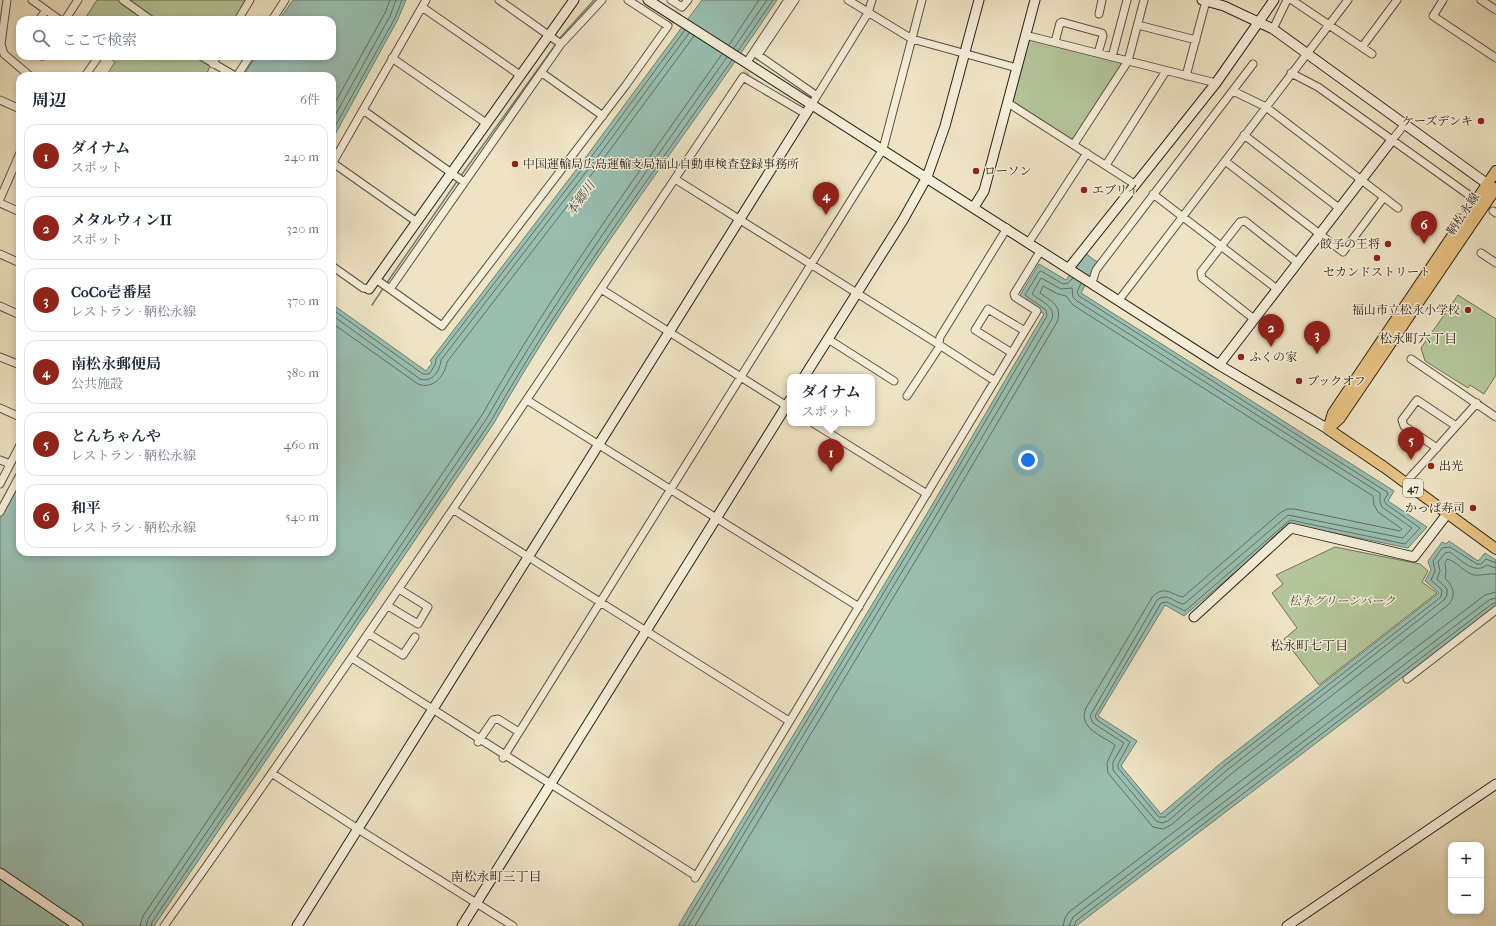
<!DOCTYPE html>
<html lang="ja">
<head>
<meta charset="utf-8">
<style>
  body { margin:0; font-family:"IM FELL French Canon","Noto Serif JP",serif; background:#f6f6f7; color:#1f2937 }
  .controls { position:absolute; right:12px; bottom:12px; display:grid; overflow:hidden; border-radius:8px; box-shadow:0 2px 6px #0003 }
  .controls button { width:36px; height:36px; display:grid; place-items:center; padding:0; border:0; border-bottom:1px solid #e0e1e3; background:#fff; color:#1f2937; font:20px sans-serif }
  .you { position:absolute; left:1028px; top:460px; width:14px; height:14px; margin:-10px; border:3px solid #fff; border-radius:50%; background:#1a73e8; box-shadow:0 0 0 6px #1a73e833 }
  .badge { display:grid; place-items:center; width:26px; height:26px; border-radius:50%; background:#8f2418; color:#fff; font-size:13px; font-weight:700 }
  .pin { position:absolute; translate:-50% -33px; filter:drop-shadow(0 1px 2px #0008) }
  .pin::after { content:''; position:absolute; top:21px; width:14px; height:12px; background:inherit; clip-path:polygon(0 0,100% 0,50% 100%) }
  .popup { position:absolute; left:787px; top:374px; width:88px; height:52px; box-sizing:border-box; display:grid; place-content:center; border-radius:8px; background:#fff; filter:drop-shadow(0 1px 3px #0005); font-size:13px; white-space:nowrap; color:#747a83 }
  .popup b { font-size:15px; color:#1f2937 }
  .popup::after { content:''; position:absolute; left:50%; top:100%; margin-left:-8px; border:8px solid transparent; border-top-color:#fff }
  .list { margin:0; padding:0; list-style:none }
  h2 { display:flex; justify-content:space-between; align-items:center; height:52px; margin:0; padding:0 16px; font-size:17px }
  h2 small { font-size:13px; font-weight:400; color:#747a83 }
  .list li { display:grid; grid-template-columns:26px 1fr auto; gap:12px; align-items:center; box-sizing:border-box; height:64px; margin:0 8px 8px; padding:0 8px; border:1px solid #e0e1e3; border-radius:12px }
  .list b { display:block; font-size:15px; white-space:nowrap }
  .list p { margin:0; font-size:13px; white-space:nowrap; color:#747a83 }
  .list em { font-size:13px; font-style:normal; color:#747a83 }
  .icon { flex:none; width:22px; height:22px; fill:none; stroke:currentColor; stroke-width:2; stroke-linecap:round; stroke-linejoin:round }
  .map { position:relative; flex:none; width:1496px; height:926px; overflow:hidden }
  .search { position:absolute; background:#fff; box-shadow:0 2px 6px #0003; left:16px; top:16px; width:320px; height:44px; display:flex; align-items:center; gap:10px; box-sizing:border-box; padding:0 14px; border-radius:12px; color:#747a83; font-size:15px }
  .panel { position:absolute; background:#fff; box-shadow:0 2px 6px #0003; left:16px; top:72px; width:320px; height:484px; border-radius:12px }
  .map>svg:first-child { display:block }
  .green { fill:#b3c599; stroke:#6f7458 }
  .water { fill:#99beb0; stroke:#6d8072 }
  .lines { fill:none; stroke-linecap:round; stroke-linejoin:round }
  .shore { stroke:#627063; stroke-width:1 }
  .stream { stroke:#6d8072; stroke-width:1.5 }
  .street-tunnel { stroke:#c7bca0; stroke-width:7; stroke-dasharray:7 3.5; stroke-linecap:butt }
  .street-casing { stroke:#5c5241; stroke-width:9 }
  .secondary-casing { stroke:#2b2216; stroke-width:11 }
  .primary-casing { stroke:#2b2216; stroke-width:12 }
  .street { stroke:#f4edd8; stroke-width:7 }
  .secondary { stroke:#f4edd8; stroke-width:9 }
  .primary { stroke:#e7c282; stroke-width:10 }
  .poi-dot { fill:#8f2418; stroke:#f4edd8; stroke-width:1.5 }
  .labels { text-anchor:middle; stroke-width:3; stroke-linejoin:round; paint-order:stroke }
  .shield { fill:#f4edd8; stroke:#675f50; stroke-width:1 }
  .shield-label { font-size:11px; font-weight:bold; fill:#2b2216 }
  .poi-label { font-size:12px; fill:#2b2216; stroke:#f4edd8; text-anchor:start }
  .street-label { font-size:12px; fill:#2b2216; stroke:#f4edd8 }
  .park-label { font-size:12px; font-style:italic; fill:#54533d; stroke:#f4edd8 }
  .water-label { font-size:13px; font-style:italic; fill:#4c5144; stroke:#f4edd8 }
  .neighbourhood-label { font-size:13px; fill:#2b2216; stroke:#f4edd8 }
</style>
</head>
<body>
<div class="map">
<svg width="1496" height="926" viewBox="0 0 1496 926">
  <rect width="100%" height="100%" fill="#eee3c3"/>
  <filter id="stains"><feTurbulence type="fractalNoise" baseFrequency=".005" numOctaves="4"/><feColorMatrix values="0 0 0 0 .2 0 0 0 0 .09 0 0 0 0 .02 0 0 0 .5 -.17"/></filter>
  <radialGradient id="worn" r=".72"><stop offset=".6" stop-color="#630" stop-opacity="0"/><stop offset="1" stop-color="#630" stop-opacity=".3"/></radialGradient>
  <path class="green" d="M 97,0 L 247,0 L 235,20 L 84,20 Z
    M 1028,38 L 1121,62 L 1122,64 L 1074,138 L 1071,139 L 1011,100 Z
    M 107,56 L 213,56 L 208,71 L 204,76 L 106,76 L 115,62 Z
    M 1458,295 L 1496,319 L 1496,375 L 1484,394 L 1470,385 L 1468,388 L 1425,361 L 1421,348 Z
    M 1335,547 L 1420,564 L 1428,571 L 1422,582 L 1437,593 L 1319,685 L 1284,639 L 1297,628 L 1272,593 L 1283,584 L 1276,575 Z"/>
  <path class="water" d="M 293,0 L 406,0 L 398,19 L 332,140 L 332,76 L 243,76 L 256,56 L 332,56 L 332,20 L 279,20 Z
    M 702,0 L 777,0 C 683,141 577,275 494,423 L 154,926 L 0,926 L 0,519 L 20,481 L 20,552 L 332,552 L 332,304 L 426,371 L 432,363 L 430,361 L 589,153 Z
    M 1085,253 L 1097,262 L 1081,293 L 1394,491 L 1388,501 L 1427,527 L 1408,548 L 1291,524 L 1184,616 L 1165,605 L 1098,716 L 1137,741 L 1121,766 L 1161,814 L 1221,763 L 1439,593 L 1425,581 L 1431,570 L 1428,561 L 1442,542 L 1446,544 L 1449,541 L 1478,561 L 1485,553 L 1496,560 L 1496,606 L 1076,926 L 678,926 L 925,517 L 1044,314 L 1019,297 L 1039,264 L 1066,280 Z"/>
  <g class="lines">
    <path class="shore" d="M 729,45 L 759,0
      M 734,48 L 767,0
      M 738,51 L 773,0
      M 332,108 L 385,13 L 390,0
      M 332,121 L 390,16 L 396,0
      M 332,132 L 395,18 L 402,0
      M 1081,283 L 1077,292 L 1079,296 L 1387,492 L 1388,494 L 1384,500 L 1386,504 L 1420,528 L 1405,544 L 1290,520 L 1185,611 L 1167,602 L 1161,603 L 1095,716 L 1097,720 L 1130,742 L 1118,764 L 1118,768 L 1159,817 L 1165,817 L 1224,766 L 1441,597 L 1442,590 L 1431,580 L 1435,571 L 1433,561 L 1442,548 L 1450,547 L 1477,564 L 1481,564 L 1486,559 L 1496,563
      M 332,309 L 423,374 L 429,374 L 435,365 L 436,359 L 592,156 L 685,30
      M 332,315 L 420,379 C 432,383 440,371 441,360 L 596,159 L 689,33
      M 332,323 L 418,384 C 433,390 445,376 447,362 L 601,162 L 694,36
      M 140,926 L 143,916 L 482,415 C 553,290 639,172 722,54
      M 146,926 L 148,919 L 487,418 C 558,293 644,175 727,57
      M 151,926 L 152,922 L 491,421 C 562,296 649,178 732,60
      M 683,926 L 928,519 L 1047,316 L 1046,310 L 1025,295 L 1039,272 L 1041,271 L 1063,284 L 1068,283 L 1073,278
      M 688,926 L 932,522 L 1052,319 C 1056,306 1040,301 1032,294 L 1041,278 L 1061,289 L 1072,288 L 1073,297 L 1077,301 L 1380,493 L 1380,502 L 1382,507 L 1412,528 L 1403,538 L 1288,515 L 1184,604 C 1174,603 1168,592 1157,600 L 1090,716 L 1093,723 L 1124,743 L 1113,762 L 1113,770 L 1156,821 L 1162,823 L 1168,821 L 1227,770 L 1444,600 L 1447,595 L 1447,589 L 1437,579 L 1440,571 L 1438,562 L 1445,553 L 1450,552 C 1461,560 1474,575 1487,565 L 1496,568
      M 695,926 L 937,525 L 1057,322 C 1063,306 1051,301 1040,293 L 1043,286 L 1058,294 L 1066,296 L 1073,305 L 1373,496 L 1374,505 L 1378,512 L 1402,529 L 1400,531 L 1294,509 L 1287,509 L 1280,513 L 1183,597 C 1172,595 1165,585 1153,596 L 1086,708 C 1077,728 1103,736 1115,745 L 1107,763 L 1108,773 L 1153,827 L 1163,829 L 1171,825 L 1231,774 L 1448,605 C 1457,595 1453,586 1445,578 L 1446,571 L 1445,563 L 1447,559 C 1457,561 1464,573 1474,575 C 1480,576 1489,573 1496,574
      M 1063,926 L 1065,918 L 1069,912 L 1485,595 L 1496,592
      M 1069,926 L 1073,917 L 1489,600 L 1496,598
      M 1074,926 L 1076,921 L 1492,604 L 1496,603"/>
    <path class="stream" d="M 559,39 L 594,0
      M 460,177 L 556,44
      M 386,284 L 458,180
      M 372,305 L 384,287"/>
    <path class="street-tunnel" d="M 668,26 L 682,7
      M 743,77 L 758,55"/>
    <g class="street-casing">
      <path id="street" d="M 7,0 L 1,44 L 4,54 L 30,76
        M 32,0 L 60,20
        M 123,0 L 151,20
        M 499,0 L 561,44
        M 671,0 L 682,7 L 688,0
        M 795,0 L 758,55 L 817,96
        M 848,0 L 912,39 L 1017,68
        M 1292,0 L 1372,54
        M 1443,0 L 1433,16 L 1496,58
        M 1481,0 L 1496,10
        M 422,7 L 520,75
        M 1099,14 L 1102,0
        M 39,20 L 46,10
        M 65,20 L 78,0
        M 238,20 L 250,0
        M 272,20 L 285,0
        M 1138,25 L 1196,40
        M 1273,29 L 1287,0
        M 1025,35 L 1216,83
        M 1055,42 L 1060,23 L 1062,22 L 1102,33 L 1103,36 L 1098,53
        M 1362,47 L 1397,0
        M 42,56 L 43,56
        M 201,56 L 235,76
        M 1112,57 L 1127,0
        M 392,58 L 486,123
        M 747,62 L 788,0
        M 213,64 L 217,56
        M 542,73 L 603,116
        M 1291,73 L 1318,87 L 1476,200
        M 85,76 L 99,56
        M 237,76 L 250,56
        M 1186,76 L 1206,1
        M 1233,91 L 1266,107 L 1398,208
        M 0,100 L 20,109
        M 1008,103 L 1136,185
        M 812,104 L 868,13 L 872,0
        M 363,110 L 464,182
        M 1244,135 L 1339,208
        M 1392,140 L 1405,124
        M 1074,144 L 1128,61 L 1144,0
        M 1225,161 L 1343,252 L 1384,197
        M 333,163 L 417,222
        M 332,164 L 426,0
        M 1106,165 L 1166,71
        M 675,179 L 938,344 L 995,381
        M 1153,194 L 1277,289
        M 0,199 L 20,153
        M 0,203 L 20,212
        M 1493,211 L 1496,213
        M 1029,242 L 1087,153
        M 1481,253 L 1496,263
        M 0,254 L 20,263
        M 332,266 L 363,288 L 369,289
        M 377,280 L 442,326 L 626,85 L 668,26 L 628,0
        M 1092,283 L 1096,270 L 1253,64
        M 390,289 L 561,44 L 602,0
        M 601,289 L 790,408
        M 1119,300 L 1348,0
        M 0,306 L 20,315
        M 1254,319 L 1202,278 L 1201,272 L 1240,222 L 1245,221 L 1298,263
        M 828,339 L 894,381
        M 1012,353 L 975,330 L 988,309 L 1025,331
        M 0,357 L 20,365
        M 1411,359 L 1496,417
        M 907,396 L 938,349 L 940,337 L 1007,228
        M 527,400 L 859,607
        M 0,408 L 20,417
        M 813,423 L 927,494
        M 1437,448 L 1404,426 L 1402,420 L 1417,400 L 1456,426
        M 0,460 L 10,464
        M 1406,482 L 1477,403
        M 0,484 L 20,445
        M 454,510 L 789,721
        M 0,512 L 20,475
        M 388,606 L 418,624 L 428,607 L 399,589
        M 369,634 L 403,655 L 415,637
        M 352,658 L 696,876
        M 1407,679 L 1496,610
        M 478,742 L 493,720 L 498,719 L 519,732
        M 503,758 L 883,149 L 922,0
        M 273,774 L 358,829 L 513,926
        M 695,878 L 1037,311 L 1015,297 L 1014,294 L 1041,250
        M 164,926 C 363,647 552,362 743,77 L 806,114"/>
    </g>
    <g class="secondary-casing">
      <path id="secondary" d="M 648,0 L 1219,365 L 1328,429
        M 1202,0 L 1224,6 L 1273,29 L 1493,188
        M 974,207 L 984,191 L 1035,0
        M 1069,268 L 1216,83 L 1274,0
        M 369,289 L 574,0
        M 1219,365 L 1392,140
        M 804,377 L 903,220 L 927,177 L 945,126 L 979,0
        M 1194,617 L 1291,528 L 1414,557 L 1447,514
        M 0,873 L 78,926
        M 297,926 L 812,104
        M 462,926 L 790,400
        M 1287,926 L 1496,784"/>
    </g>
    <g class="primary-casing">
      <path id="primary" d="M 1328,429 L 1333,413 L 1496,171
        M 1328,429 L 1340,418 L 1496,188
        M 1328,429 L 1384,467 L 1496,549"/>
    </g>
    <use href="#street" class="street"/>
    <use href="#secondary" class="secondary"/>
    <use href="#primary" class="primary"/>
  </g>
  <g class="poi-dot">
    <circle cx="1481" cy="121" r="4"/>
    <circle cx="515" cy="164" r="4"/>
    <circle cx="976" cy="171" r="4"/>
    <circle cx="1084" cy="190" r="4"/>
    <circle cx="1388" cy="244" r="4"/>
    <circle cx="1377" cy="258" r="4"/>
    <circle cx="1468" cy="310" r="4"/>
    <circle cx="1241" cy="357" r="4"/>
    <circle cx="1299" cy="381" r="4"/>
    <circle cx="1431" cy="466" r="4"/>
    <circle cx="1473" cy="508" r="4"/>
  </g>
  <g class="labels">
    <rect class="shield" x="1403" y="479" width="20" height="18" rx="3"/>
    <g class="shield-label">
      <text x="1413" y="492">47</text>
    </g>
    <g class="poi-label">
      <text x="1473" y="125" text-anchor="end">ケーズデンキ</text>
      <text x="523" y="168">中国運輸局広島運輸支局福山自動車検査登録事務所</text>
      <text x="984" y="175">ローソン</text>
      <text x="1092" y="194">エブリイ</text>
      <text x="1380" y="248" text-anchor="end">餃子の王将</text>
      <text x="1377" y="276" text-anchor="middle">セカンドストリート</text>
      <text x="1460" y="314" text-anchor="end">福山市立松永小学校</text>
      <text x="1249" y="361">ふくの家</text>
      <text x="1307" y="385">ブックオフ</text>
      <text x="1439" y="470">出光</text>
      <text x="1465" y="512" text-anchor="end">かっぱ寿司</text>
    </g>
    <g class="street-label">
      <text transform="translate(1463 214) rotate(-56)" y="4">鞆松永線</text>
    </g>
    <g class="park-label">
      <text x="1342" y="605">松永グリーンパーク</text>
    </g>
    <g class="water-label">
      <text transform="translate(580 198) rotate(-54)" y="5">本郷川</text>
    </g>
    <g class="neighbourhood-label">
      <text x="1418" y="343">松永町六丁目</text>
      <text x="1309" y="650">松永町七丁目</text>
      <text x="496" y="881">南松永町三丁目</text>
    </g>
  </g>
  <rect width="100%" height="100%" filter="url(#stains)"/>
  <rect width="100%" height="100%" fill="url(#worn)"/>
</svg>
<div class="controls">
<button>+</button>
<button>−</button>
</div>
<div class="you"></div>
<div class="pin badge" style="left:831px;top:472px">1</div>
<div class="popup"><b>ダイナム</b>スポット</div>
<div class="pin badge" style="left:1271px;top:347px">2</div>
<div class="pin badge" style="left:1317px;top:354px">3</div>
<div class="pin badge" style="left:826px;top:215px">4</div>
<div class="pin badge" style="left:1411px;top:460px">5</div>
<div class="pin badge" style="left:1424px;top:244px">6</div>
<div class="search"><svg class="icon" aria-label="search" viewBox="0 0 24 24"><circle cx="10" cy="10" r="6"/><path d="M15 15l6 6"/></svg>ここで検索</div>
<section class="panel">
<h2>周辺<small>6件</small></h2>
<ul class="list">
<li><span class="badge">1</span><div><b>ダイナム</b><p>スポット</p></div><em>240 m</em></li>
<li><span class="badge">2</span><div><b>メタルウィンII</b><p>スポット</p></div><em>320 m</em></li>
<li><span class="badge">3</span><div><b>CoCo壱番屋</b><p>レストラン · 鞆松永線</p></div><em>370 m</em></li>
<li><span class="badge">4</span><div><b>南松永郵便局</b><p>公共施設</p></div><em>380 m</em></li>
<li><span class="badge">5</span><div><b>とんちゃんや</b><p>レストラン · 鞆松永線</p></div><em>460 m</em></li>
<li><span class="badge">6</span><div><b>和平</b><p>レストラン · 鞆松永線</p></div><em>540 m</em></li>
</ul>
</section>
</div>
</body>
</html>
